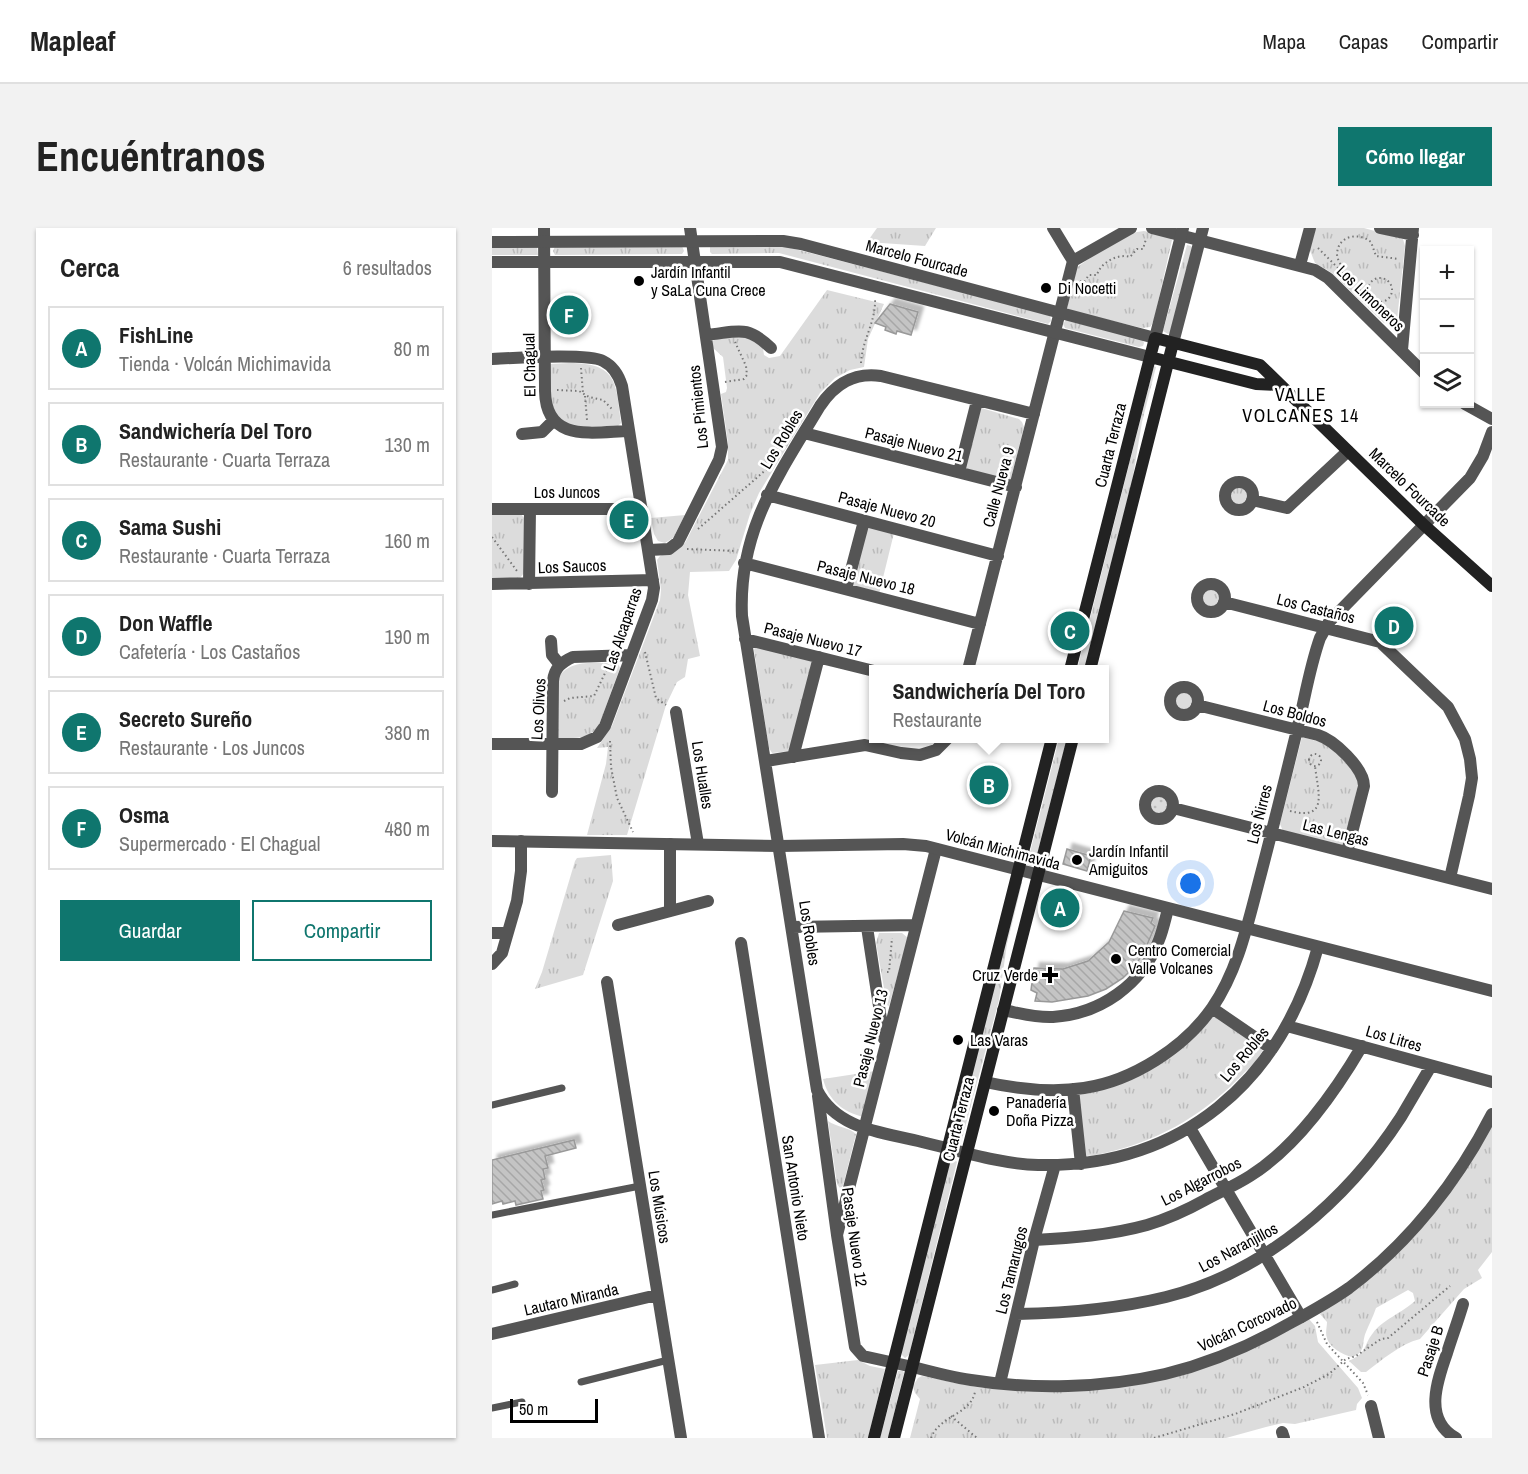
<!DOCTYPE html>
<html lang="es">
<head>
<meta charset="utf-8">
<style>
  body { margin:0; font-family:"Archivo Narrow",sans-serif; background:#f2f2f2; color:#222 }
  .controls { position:absolute; right:18px; top:18px; display:grid; overflow:hidden; border-radius:0px; box-shadow:0 2px 4px #0004 }
  .controls button { width:54px; height:54px; display:grid; place-items:center; padding:0; border:0; border-bottom:2px solid #e0e0e0; background:#fff; color:#222; font:30px sans-serif }
  .scale { position:absolute; left:18px; bottom:15px; width:88px; box-sizing:border-box; padding-left:6px; border:3px solid #000; border-top:0; font-size:16px; line-height:21px; white-space:nowrap; color:#000; -webkit-text-stroke:4px #fff; paint-order:stroke }
  .you { position:absolute; left:699px; top:656px; width:21px; height:21px; margin:-15px; border:4px solid #fff; border-radius:50%; background:#1a73e8; box-shadow:0 0 0 9px #1a73e833 }
  .badge { display:grid; place-items:center; width:39px; height:39px; border-radius:50%; background:#0f766e; color:#fff; font-size:20px; font-weight:700 }
  .pin { position:absolute; translate:-50% -50%; border:3px solid #fff; box-shadow:0 2px 6px #0006 }
  .popup { position:absolute; left:377px; top:437px; width:240px; height:78px; box-sizing:border-box; display:grid; place-content:center; border-radius:0px; background:#fff; filter:drop-shadow(0 2px 4px #0005); font-size:20px; white-space:nowrap; color:#767676 }
  .popup b { font-size:22px; color:#222 }
  .popup::after { content:''; position:absolute; left:50%; top:100%; margin-left:-12px; border:12px solid transparent; border-top-color:#fff }
  .list { margin:0; padding:0; list-style:none }
  h2 { display:flex; justify-content:space-between; align-items:center; height:78px; margin:0; padding:0 24px; font-size:26px }
  h2 small { font-size:20px; font-weight:400; color:#767676 }
  .list li { display:grid; grid-template-columns:39px 1fr auto; gap:18px; align-items:center; box-sizing:border-box; height:84px; margin:0 12px 12px; padding:0 12px; border:2px solid #e0e0e0; border-radius:0px }
  .list b { display:block; font-size:22px; white-space:nowrap }
  .list p { margin:0; font-size:20px; white-space:nowrap; color:#767676 }
  .list em { font-size:20px; font-style:normal; color:#767676 }
  .actions { display:flex; gap:12px; padding:18px 24px }
  .actions a { flex:1; padding:14px 0; border:2px solid #0f766e; border-radius:0px; text-align:center; font-size:21px; color:#0f766e }
  .actions .main { background:#0f766e; color:#fff }
  .icon { flex:none; width:33px; height:33px; fill:none; stroke:currentColor; stroke-width:2; stroke-linecap:round; stroke-linejoin:round }
  .map { position:relative; flex:none; width:1000px; height:1210px; overflow:hidden; border-radius:0px }
  header { display:flex; align-items:center; gap:36px; box-sizing:border-box; height:84px; padding:0 30px; background:#fff; border-bottom:2px solid #e0e0e0 }
  header strong { font-size:28px }
  nav { display:flex; gap:33px; margin-inline-start:auto; font-size:21px }
  .intro { display:flex; align-items:center; justify-content:space-between; box-sizing:border-box; height:144px; padding:0 36px }
  h1 { margin:0; font-size:42px }
  .button { padding:15px 27px; border-radius:0px; background:#0f766e; color:#fff; font-size:21px; font-weight:700 }
  main { display:flex; gap:36px; padding:0 36px }
  aside { flex:1; background:#fff; border-radius:0px; box-shadow:0 2px 4px #0004 }
  .map>svg:first-child { display:block }
  .grass { fill:url(#grass-tufts) }
  .garden { fill:url(#garden-dots) }
  .building { fill:url(#building-back-hatch); stroke:#999; stroke-width:1.5; filter:url(#shadow) }
  .lines { fill:none; stroke-linecap:round; stroke-linejoin:round }
  .path { stroke:#777; stroke-width:2; stroke-dasharray:1.5 3; stroke-linecap:butt }
  .service { stroke:#555; stroke-width:7 }
  .minor { stroke:#555; stroke-width:12 }
  .tertiary { stroke:#555; stroke-width:12 }
  .secondary { stroke:#222; stroke-width:12 }
  .poi-dot { fill:#000; stroke:#fff; stroke-width:2 }
  .labels { text-anchor:middle; stroke-width:5; stroke-linejoin:round; paint-order:stroke }
  .street-label { font-size:16px; fill:#000; stroke:#fff }
  .poi-label { font-size:16px; fill:#000; stroke:#fff; text-anchor:start }
  .neighbourhood-label { font-size:18px; letter-spacing:1.5px; fill:#000; stroke:#fff }
</style>
</head>
<body>
<header>
<strong>Mapleaf</strong>
<nav><a>Mapa</a><a>Capas</a><a>Compartir</a></nav>
</header>
<div class="intro"><h1>Encuéntranos</h1><a class="button">Cómo llegar</a></div>
<main>
<aside>
<h2>Cerca<small>6 resultados</small></h2>
<ul class="list">
<li><span class="badge">A</span><div><b>FishLine</b><p>Tienda · Volcán Michimavida</p></div><em>80 m</em></li>
<li><span class="badge">B</span><div><b>Sandwichería Del Toro</b><p>Restaurante · Cuarta Terraza</p></div><em>130 m</em></li>
<li><span class="badge">C</span><div><b>Sama Sushi</b><p>Restaurante · Cuarta Terraza</p></div><em>160 m</em></li>
<li><span class="badge">D</span><div><b>Don Waffle</b><p>Cafetería · Los Castaños</p></div><em>190 m</em></li>
<li><span class="badge">E</span><div><b>Secreto Sureño</b><p>Restaurante · Los Juncos</p></div><em>380 m</em></li>
<li><span class="badge">F</span><div><b>Osma</b><p>Supermercado · El Chagual</p></div><em>480 m</em></li>
</ul>
<div class="actions"><a class="main">Guardar</a><a>Compartir</a></div>
</aside>
<div class="map">
<svg width="1000" height="1210" viewBox="0 0 1000 1210">
  <defs>
    <pattern id="grass-tufts" width="24" height="20" patternUnits="userSpaceOnUse" patternTransform="scale(1.5)"><rect width="24" height="20" fill="#dcdcdc"/><path d="M3 7l-1-3M5 7V3M7 7l1-3M15 17l-1-3M17 17v-4M19 17l1-3" fill="none" stroke="#bbb"/></pattern>
    <pattern id="garden-dots" width="8" height="8" patternUnits="userSpaceOnUse" patternTransform="scale(1.5)"><rect width="8" height="8" fill="#dcdcdc"/><path d="M2 2h.1M6 6h.1" fill="none" stroke="#bbb" stroke-width="1.8" stroke-linecap="round"/></pattern>
    <pattern id="building-back-hatch" width="6" height="6" patternUnits="userSpaceOnUse" patternTransform="scale(1.5)"><rect width="6" height="6" fill="#c4c4c4"/><path d="M-1 5l2 2M0 0l6 6M5-1l2 2" fill="none" stroke="#a7a7a7"/></pattern>
    <filter id="shadow"><feDropShadow dx="5.5" dy="-5.5" stdDeviation="1.5" flood-color="#0004"/></filter>
  </defs>
  <rect width="100%" height="100%" fill="#fff"/>
  <path class="grass" d="M 385,0 L 444,0 L 433,18 L 375,14 Z
    M 821,0 L 872,0 L 911,11 L 913,18 L 905,92 L 899,96 L 892,95 L 840,45 L 823,35 L 817,20 Z
    M 652,3 L 676,8 L 680,12 L 662,92 L 658,99 L 650,100 L 579,83 L 575,80 L 584,40 C 604,26 627,5 652,3 Z
    M 695,17 L 699,18 L 700,20 L 678,105 L 676,106 L 671,103 Z
    M 190,18 L 192,23 L 190,26 L 63,27 L 61,23 L 63,19 Z
    M 45,19 L 46,27 L 0,27 L 0,20 Z
    M 218,19 L 295,19 L 558,87 L 559,93 L 556,96 L 287,25 L 220,26 L 218,24 Z
    M 335,62 L 392,76 L 376,111 L 372,139 L 358,142 L 343,150 L 328,165 L 267,265 L 258,286 L 244,332 L 237,343 L 198,344 L 196,367 L 208,428 L 196,431 L 193,449 L 185,454 L 174,477 L 135,607 L 95,607 L 114,536 L 116,519 L 105,520 L 120,498 L 168,372 L 169,362 L 165,332 L 168,328 L 193,315 L 236,232 L 236,215 L 229,166 L 234,164 L 235,160 L 231,129 L 221,120 L 221,113 C 235,101 255,107 270,114 L 272,127 L 277,130 L 288,128 Z
    M 574,92 L 651,112 L 652,115 L 651,118 L 647,119 L 573,100 L 571,96 Z
    M 77,135 C 125,135 124,154 129,195 L 125,199 C 103,199 70,207 60,181 C 56,171 57,150 56,138 L 59,136 Z
    M 662,138 L 664,139 L 650,194 L 640,254 L 593,441 L 585,442 Z
    M 486,179 L 527,191 L 530,194 L 532,199 L 518,254 L 475,243 L 471,236 Z
    M738 268a9 9 0 1 1 18 0a9 9 0 1 1-18 0Z
    M 0,286 L 29,286 L 32,290 L 32,345 L 28,350 L 0,350 Z
    M 193,287 L 181,310 L 173,315 L 166,313 L 162,306 L 159,290 Z
    M 374,297 L 402,305 L 387,366 L 357,358 Z
    M710 370a9 9 0 1 1 18 0a9 9 0 1 1-18 0Z
    M 263,419 L 323,432 L 299,523 L 280,525 L 277,520 L 262,422 Z
    M 126,435 L 128,440 L 107,497 C 97,512 83,510 66,510 L 67,449 C 79,430 106,436 126,435 Z
    M683 473a9 9 0 1 1 18 0a9 9 0 1 1-18 0Z
    M 810,509 L 835,516 L 865,546 L 867,552 L 852,618 L 791,603 L 788,596 Z
    M 567,511 L 575,511 L 543,635 L 538,639 L 535,636 Z
    M 119,627 L 121,653 L 91,747 L 43,761 L 50,744 L 83,633 L 85,630 Z
    M 529,652 L 530,655 L 515,716 L 507,772 L 470,911 L 469,914 L 465,915 L 463,914 Z
    M 387,705 L 410,705 L 416,710 L 397,778 L 395,777 L 384,715 Z
    M 720,787 L 771,821 C 768,830 758,839 751,846 C 716,883 671,911 621,923 C 612,925 602,928 593,928 L 587,868 L 589,864 L 622,856 Z
    M 383,843 L 371,889 C 350,883 337,873 331,851 Z
    M 336,893 C 344,899 357,899 364,906 L 351,958 L 348,960 L 345,956 Z
    M 1000,898 L 1000,1024 L 986,1042 L 990,1050 L 972,1061 L 928,1111 C 908,1116 890,1132 874,1144 L 869,1144 L 857,1133 C 877,1123 870,1119 881,1105 C 889,1093 911,1084 923,1073 L 921,1065 L 916,1062 L 884,1080 C 881,1089 877,1096 874,1104 C 869,1115 875,1124 860,1129 C 851,1127 837,1119 835,1110 C 833,1105 835,1099 835,1094 L 828,1086 L 937,991 L 972,946 Z
    M 461,929 L 465,934 L 417,1127 L 413,1130 L 410,1127 L 410,1122 L 458,930 Z
    M 817,1091 L 823,1098 L 826,1114 L 866,1160 L 870,1170 L 865,1176 L 864,1182 L 803,1196 L 791,1195 L 774,1199 L 734,1210 L 418,1210 L 428,1171 L 423,1165 L 421,1158 L 426,1150 L 430,1148 L 484,1159 L 507,1161 L 594,1163 L 766,1118 Z
    M 366,1132 L 378,1138 L 393,1141 L 376,1210 L 335,1210 L 323,1137 Z
    M 406,1143 L 411,1143 L 412,1145 L 396,1210 L 388,1210 Z"/>
  <path class="garden" d="M657 577a10 10 0 1 1 20 0a10 10 0 1 1-20 0Z"/>
  <path class="building" d="M 398,76 L 426,84 L 419,107 L 405,103 L 404,106 L 393,102 L 394,99 L 383,95 Z
    M 575,621 L 599,628 L 595,643 L 571,636 Z
    M 561,669 L 581,674 L 573,686 L 556,689 Z
    M 632,683 L 661,690 L 659,695 L 663,698 L 652,724 L 643,738 L 631,750 L 614,761 L 596,768 L 560,774 L 543,773 L 545,765 L 539,762 L 542,740 L 571,741 L 596,733 L 617,714 Z
    M 82,912 L 84,920 L 53,928 L 56,940 L 51,941 L 53,951 L 49,952 L 52,962 L 49,963 L 51,971 L 24,977 L 23,973 L 11,976 L 10,973 L 0,976 L 0,932 Z"/>
  <g class="lines">
    <path class="path" d="M 826,20 L 868,62 L 876,63
      M 850,45 C 851,37 845,33 845,26 C 846,7 867,4 879,14 L 884,28 L 907,31
      M876 62a12 12 0 1 1 24 0a12 12 0 1 1-24 0Z
      M 588,53 L 592,54 L 597,47 L 605,47 C 608,35 626,25 638,29 L 645,21 L 651,21 L 654,11
      M 369,135 C 370,112 384,94 383,71
      M 89,140 L 91,165
      M 233,154 L 252,151 L 255,147 L 254,138 L 243,114
      M 65,162 L 87,163 L 97,169 L 111,172 L 121,182
      M 93,168 L 95,192
      M 206,301 L 276,240
      M 0,309 L 25,343
      M 195,321 L 243,323
      M 153,424 L 164,470 L 174,477
      M 72,473 L 78,470 L 102,468 L 116,439
      M 118,513 L 119,539 L 125,570 L 141,604
      M817 532a6 6 0 1 1 12 0a6 6 0 1 1-12 0Z
      M 798,583 C 837,593 826,565 823,538
      M 395,744 L 397,744 L 400,710
      M 825,1094 L 835,1116 L 871,1155 L 876,1167
      M 459,1188 L 485,1210
      M 439,1210 C 448,1187 478,1187 483,1164
      M 662,1210 L 743,1186 L 812,1159 L 837,1146 L 854,1131 L 864,1128 L 889,1111 L 896,1110 L 958,1058"/>
    <path class="service" d="M 0,877 L 70,860
      M 0,987 L 148,958
      M 0,1062 L 23,1056
      M 89,1154 L 176,1132
      M 0,1180 L 30,1174"/>
    <path class="minor" d="M 52,0 L 53,163 C 54,215 100,204 137,203
      M 561,0 L 581,33
      M 660,0 L 823,42 L 836,50 L 932,145
      M 888,0 L 921,7
      M 808,37 L 818,0
      M 214,107 C 246,104 254,96 279,120
      M 910,122 L 921,0
      M 0,131 C 21,130 96,125 111,133 C 121,138 127,148 130,158 L 162,360 L 160,372 L 113,498 L 105,509 L 89,516 L 0,516
      M 973,176 L 1000,191
      M 542,186 L 389,148 C 362,144 343,156 328,178 C 286,248 246,303 250,388 L 325,862 C 345,902 391,904 430,914 C 468,923 508,936 546,937 C 690,940 789,853 826,719
      M 312,205 L 524,259
      M 30,206 L 50,204 L 62,192
      M 467,244 L 485,173
      M733 268a14 14 0 1 1 28 0a14 14 0 1 1-28 0Z
      M 275,267 L 506,328
      M 760,272 L 795,280 L 856,223
      M 0,281 L 150,281
      M 157,322 L 177,321 L 186,314 L 227,232 L 230,219 L 198,0
      M 252,335 L 488,396
      M 0,356 L 161,352
      M 37,356 L 38,281
      M705 370a14 14 0 1 1 28 0a14 14 0 1 1-28 0Z
      M 354,361 L 372,293
      M 732,374 L 888,414 L 956,479 L 973,511 L 978,531 L 980,550 L 977,568 L 958,650
      M 253,411 L 382,443
      M 59,413 L 60,427 L 68,437
      M 476,442 L 581,33 L 639,0
      M678 473a14 14 0 1 1 28 0a14 14 0 1 1-28 0Z
      M 705,477 L 826,507 C 842,512 872,540 872,558 L 855,624
      M 184,484 L 206,616
      M 301,529 L 327,429
      M 274,533 L 373,517 L 409,525 L 428,527 L 444,522 L 456,510
      M653 577a14 14 0 1 1 28 0a14 14 0 1 1-28 0Z
      M 60,564 L 61,453 C 62,440 70,434 81,429 L 139,427
      M 681,580 L 1000,661
      M 178,683 L 178,616
      M 126,697 L 216,673
      M 300,699 L 424,697
      M 375,699 L 392,811
      M 0,705 L 15,705
      M 249,715 L 327,1210
      M 0,736 L 10,725 L 25,673 L 29,643 L 29,613
      M 115,754 L 189,1210
      M 720,780 L 780,821
      M 511,782 C 527,785 544,790 561,789 C 608,786 650,757 667,712 C 671,702 673,692 676,681
      M 795,798 L 1000,854
      M 493,854 C 525,861 558,865 592,860 C 640,853 692,820 720,780 C 745,744 755,699 766,657 C 780,604 793,551 806,498 C 813,469 818,438 828,410 L 837,394 L 978,250 L 991,228 L 1000,204
      M 581,861 L 589,936
      M 326,868 L 345,1007 L 363,1119 L 371,1128 L 421,1139
      M 698,900 L 809,1089
      M 345,1007 L 444,621
      M 542,1012 C 579,1010 619,1007 655,997 C 675,991 695,982 713,972 C 728,964 744,957 758,948 C 803,920 843,864 870,818
      M 525,1086 C 575,1085 625,1081 674,1069 C 772,1045 855,972 909,889 C 919,872 929,855 939,838
      M 0,1106 L 165,1067
      M 508,1155 L 542,1012 L 563,937
      M 879,1178 L 887,1210
      M 790,1204 L 792,1210
      M 964,1210 C 931,1192 945,1153 955,1125 C 960,1109 966,1093 971,1076"/>
    <path class="tertiary" d="M 0,14 L 291,13 L 309,16 L 663,110 L 691,0
      M 0,34 L 288,34 L 658,129
      M 681,115 L 711,0
      M 0,613 L 287,618 L 411,616 L 434,618 L 1000,763
      M 421,1139 C 440,1144 459,1149 479,1152 C 541,1162 611,1160 673,1146 C 714,1136 753,1120 791,1099 C 813,1087 836,1075 857,1060 C 917,1015 966,953 1000,886"/>
    <path class="secondary" d="M 658,129 L 764,156 L 788,157
      M 578,442 L 663,110 L 768,137 L 932,297 L 1000,358
      M 598,442 L 681,115
      M 382,1210 L 560,510
      M 402,1210 L 581,510"/>
  </g>
  <g class="poi-dot">
    <circle cx="147" cy="53" r="6"/>
    <circle cx="554" cy="60" r="6"/>
    <circle cx="585" cy="632" r="6"/>
    <circle cx="624" cy="731" r="6"/>
    <path d="M555 738h6v6h6v6h-6v6h-6v-6h-6v-6h6z"/>
    <circle cx="466" cy="812" r="6"/>
    <circle cx="502" cy="883" r="6"/>
  </g>
  <g class="labels">
    <g class="street-label">
      <text transform="translate(425 30) rotate(15)" y="6">Marcelo Fourcade</text>
      <text transform="translate(879 70) rotate(44)" y="6">Los Limoneros</text>
      <text transform="translate(37 137) rotate(-91)" y="6">El Chagual</text>
      <text transform="translate(206 179) rotate(-96)" y="6">Los Pimientos</text>
      <text transform="translate(289 211) rotate(-59)" y="6">Los Robles</text>
      <text transform="translate(422 216) rotate(14)" y="6">Pasaje Nuevo 21</text>
      <text transform="translate(618 217) rotate(-76)" y="6">Cuarta Terraza</text>
      <text transform="translate(506 259) rotate(-75)" y="6">Calle Nueva 9</text>
      <text transform="translate(918 259) rotate(44)" y="6">Marcelo Fourcade</text>
      <text x="75" y="270">Los Juncos</text>
      <text transform="translate(395 281) rotate(15)" y="6">Pasaje Nuevo 20</text>
      <text transform="translate(80 338) rotate(-2)" y="6">Los Saucos</text>
      <text transform="translate(374 349) rotate(14)" y="6">Pasaje Nuevo 18</text>
      <text transform="translate(824 380) rotate(14)" y="6">Los Castaños</text>
      <text transform="translate(130 401) rotate(-71)" y="6">Las Alcaparras</text>
      <text transform="translate(321 411) rotate(14)" y="6">Pasaje Nuevo 17</text>
      <text transform="translate(46 481) rotate(-87)" y="6">Los Olivos</text>
      <text transform="translate(803 485) rotate(15)" y="6">Los Boldos</text>
      <text transform="translate(211 547) rotate(81)" y="6">Los Hualles</text>
      <text transform="translate(767 586) rotate(-76)" y="6">Los Ñirres</text>
      <text transform="translate(844 604) rotate(14)" y="6">Las Lengas</text>
      <text transform="translate(511 621) rotate(15)" y="6">Volcán Michimavida</text>
      <text transform="translate(318 705) rotate(81)" y="6">Los Robles</text>
      <text transform="translate(378 810) rotate(-76)" y="6">Pasaje Nuevo 13</text>
      <text transform="translate(902 810) rotate(16)" y="6">Los Litres</text>
      <text transform="translate(752 826) rotate(-50)" y="6">Los Robles</text>
      <text transform="translate(466 891) rotate(-76)" y="6">Cuarta Terraza</text>
      <text transform="translate(709 953) rotate(-27)" y="6">Los Algarrobos</text>
      <text transform="translate(304 960) rotate(81)" y="6">San Antonio Nieto</text>
      <text transform="translate(168 979) rotate(81)" y="6">Los Músicos</text>
      <text transform="translate(363 1009) rotate(82)" y="6">Pasaje Nuevo 12</text>
      <text transform="translate(746 1019) rotate(-28)" y="6">Los Naranjillos</text>
      <text transform="translate(519 1042) rotate(-76)" y="6">Los Tamarugos</text>
      <text transform="translate(79 1071) rotate(-13)" y="6">Lautaro Miranda</text>
      <text transform="translate(755 1096) rotate(-25)" y="6">Volcán Corcovado</text>
      <text transform="translate(938 1123) rotate(-72)" y="6">Pasaje B</text>
    </g>
    <g class="poi-label">
      <text x="159" y="50">Jardín Infantil<tspan x="159" dy="18">y SaLa Cuna Crece</tspan></text>
      <text x="566" y="66">Di Nocetti</text>
      <text x="597" y="629">Jardín Infantil<tspan x="597" dy="18">Amiguitos</tspan></text>
      <text x="636" y="728">Centro Comercial<tspan x="636" dy="18">Valle Volcanes</tspan></text>
      <text x="546" y="753" text-anchor="end">Cruz Verde</text>
      <text x="478" y="818">Las Varas</text>
      <text x="514" y="880">Panadería<tspan x="514" dy="18">Doña Pizza</tspan></text>
    </g>
    <g class="neighbourhood-label">
      <text x="809" y="173">VALLE<tspan x="809" dy="21">VOLCANES 14</tspan></text>
    </g>
  </g>
</svg>
<div class="controls">
<button>+</button>
<button>−</button>
<button><svg class="icon" aria-label="layers" viewBox="0 0 24 24"><path d="M12 4l9 5-9 5-9-5zM3 14l9 5 9-5"/></svg></button>
</div>
<div class="scale">50 m</div>
<div class="you"></div>
<div class="pin badge" style="left:568px;top:680px">A</div>
<div class="pin badge" style="left:497px;top:557px">B</div>
<div class="popup"><b>Sandwichería Del Toro</b>Restaurante</div>
<div class="pin badge" style="left:578px;top:403px">C</div>
<div class="pin badge" style="left:902px;top:398px">D</div>
<div class="pin badge" style="left:137px;top:292px">E</div>
<div class="pin badge" style="left:77px;top:87px">F</div>
</div>
</main>
</body>
</html>
